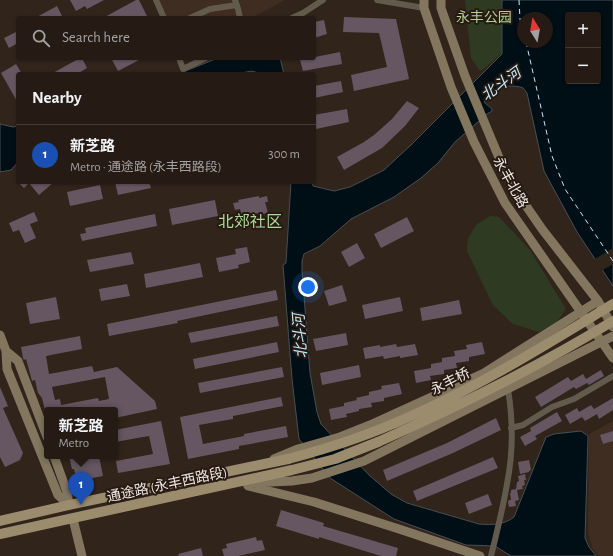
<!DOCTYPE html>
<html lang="en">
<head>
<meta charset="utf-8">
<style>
  body { margin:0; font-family:"Alegreya Sans","Noto Sans SC",sans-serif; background:#312822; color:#f1f3f6 }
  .controls { position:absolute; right:12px; top:12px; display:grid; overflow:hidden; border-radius:4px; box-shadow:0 1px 3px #0004 }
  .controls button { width:36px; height:36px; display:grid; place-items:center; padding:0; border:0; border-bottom:1px solid #423934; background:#251b14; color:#f1f3f6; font:20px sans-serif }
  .compass { position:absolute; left:517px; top:12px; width:36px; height:36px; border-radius:50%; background:#251b14; box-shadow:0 1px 3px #0004; rotate:349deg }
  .you { position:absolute; left:308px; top:287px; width:14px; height:14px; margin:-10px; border:3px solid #fff; border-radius:50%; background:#1a73e8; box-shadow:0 0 0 6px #1a73e833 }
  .badge { display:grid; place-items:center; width:26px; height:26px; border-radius:50%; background:#0f766e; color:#fff; font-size:13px; font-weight:700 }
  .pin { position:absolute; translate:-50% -33px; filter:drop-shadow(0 1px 2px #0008) }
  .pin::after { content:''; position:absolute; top:21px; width:14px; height:12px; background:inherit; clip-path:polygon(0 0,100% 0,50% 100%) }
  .popup { position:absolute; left:44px; top:407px; width:74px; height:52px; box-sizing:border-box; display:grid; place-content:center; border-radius:4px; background:#251b14; filter:drop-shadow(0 1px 3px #0005); font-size:13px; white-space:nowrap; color:#a3a1a0 }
  .popup b { font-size:15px; color:#f1f3f6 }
  .popup::after { content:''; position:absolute; left:50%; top:100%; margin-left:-8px; border:8px solid transparent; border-top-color:#251b14 }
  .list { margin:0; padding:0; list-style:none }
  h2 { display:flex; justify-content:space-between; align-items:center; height:52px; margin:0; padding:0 16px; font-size:17px }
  h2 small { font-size:13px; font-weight:400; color:#a3a1a0 }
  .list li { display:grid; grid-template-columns:26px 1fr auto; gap:12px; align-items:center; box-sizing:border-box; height:60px; padding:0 16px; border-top:1px solid #423934 }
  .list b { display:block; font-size:15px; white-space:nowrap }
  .list p { margin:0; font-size:13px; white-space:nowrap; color:#a3a1a0 }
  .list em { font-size:13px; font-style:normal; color:#a3a1a0 }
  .icon { flex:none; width:22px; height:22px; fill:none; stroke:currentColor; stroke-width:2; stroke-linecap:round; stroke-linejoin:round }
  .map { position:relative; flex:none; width:613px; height:556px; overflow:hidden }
  .search { position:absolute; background:#251b14; box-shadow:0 1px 3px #0004; left:16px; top:16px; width:300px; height:44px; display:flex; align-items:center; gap:10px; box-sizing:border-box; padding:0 14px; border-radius:4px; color:#a3a1a0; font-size:15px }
  .panel { position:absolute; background:#251b14; box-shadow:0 1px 3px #0004; left:16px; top:72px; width:300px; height:112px; border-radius:4px }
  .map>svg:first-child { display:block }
  .built { fill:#402d21 }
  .green { fill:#2e3b22 }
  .water { fill:#000e16; stroke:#484f53; fill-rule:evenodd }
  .pier { fill:#31241b }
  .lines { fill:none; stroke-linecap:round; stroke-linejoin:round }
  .canal { stroke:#000e16; stroke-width:7 }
  .ferry { stroke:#bfeafc; stroke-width:1; stroke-dasharray:5 4; stroke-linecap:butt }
  .building { fill:#655661; fill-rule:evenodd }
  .street { stroke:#625a4c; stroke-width:6 }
  .secondary { stroke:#82765f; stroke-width:9 }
  .primary { stroke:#9c8c6e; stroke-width:10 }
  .primary-bridge { stroke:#9c8c6e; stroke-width:10 }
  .labels { text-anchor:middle; stroke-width:4; stroke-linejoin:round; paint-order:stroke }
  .park-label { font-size:14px; fill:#b0ce95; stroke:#271a12 }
  .street-label { font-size:14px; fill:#f1e8e2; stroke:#271a12 }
  .water-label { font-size:15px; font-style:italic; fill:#bfeafc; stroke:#271a12 }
  .quarter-label { font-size:16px; fill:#acd997; stroke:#271a12 }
</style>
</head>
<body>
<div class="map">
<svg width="613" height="556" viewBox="0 0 613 556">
  <rect width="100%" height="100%" fill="#31241b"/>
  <path class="built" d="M 157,0 L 285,0 L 251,18 L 166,18 Z
    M 613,421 L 613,556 L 599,556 L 593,549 L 588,533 L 589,434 Z"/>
  <path class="green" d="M 465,0 L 501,0 L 502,52 L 491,63 L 480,71 L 471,58 Z
    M 490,216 L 499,217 L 530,250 L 566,309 L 556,323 L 539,332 L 513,324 L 493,305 L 467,251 L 468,238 L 477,224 Z"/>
  <path class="water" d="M 502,0 L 613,0 L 613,286 L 577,232 L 544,171 L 527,93 C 526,92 525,90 523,88 C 516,84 491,87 484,90 L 488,98 L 484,102 L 492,109 L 492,111 L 487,114 L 455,142 L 438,163 L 421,178 L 394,197 L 351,219 L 320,246 L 304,254 L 302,261 L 302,270 L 310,373 L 317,412 L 321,424 L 369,475 L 391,494 L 407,503 L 479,524 C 492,525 504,525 514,517 L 546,437 L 554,434 L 581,431 L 588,436 L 585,538 L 589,547 L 596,556 L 511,556 L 495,546 L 466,545 L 394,519 L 330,478 L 299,439 L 292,379 L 283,265 L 286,263 L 291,182 L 312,182 L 313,186 L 334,191 L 350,187 L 384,170 L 411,145 L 502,54 ZM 568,15 L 598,15 L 598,81 L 568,81 ZM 523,18 L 547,18 L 547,42 L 523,42 Z
    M 218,58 L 280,58 L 284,74 L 262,74 L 252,71 L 236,74 L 178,74 Z
    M 0,124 L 13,127 L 18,126 L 18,162 L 11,170 L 0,172 Z"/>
  <path class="pier" d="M 613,248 L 613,264 L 601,271 L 593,260 Z"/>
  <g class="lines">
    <path class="canal" d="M 479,99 L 486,93 L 501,83"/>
    <path class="ferry" d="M 519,0 L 520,19 L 523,32
      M 526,42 L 552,156 L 565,189 L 613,261"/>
  </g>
  <path class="building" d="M 70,0 L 104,0 L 87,9 L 85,6 L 76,11 Z
    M 136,0 L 139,0 L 148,18 L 103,18 Z
    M 57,6 L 63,18 L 35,18 Z
    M 344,17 L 396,19 L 409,79 L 354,91 L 351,75 L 387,67 L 379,33 L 343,32 Z
    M 324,20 L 327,34 L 314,38 L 314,22 Z
    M 18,31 L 18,43 L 9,48 L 4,38 Z
    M 340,52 L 342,64 L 303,71 L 300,60 Z
    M 80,58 L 82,58 L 87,68 L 77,74 L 51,74 Z
    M 111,58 L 143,58 L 118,71 Z
    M 16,64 L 22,74 L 18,74 L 18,103 L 1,73 Z
    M 341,81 L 343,92 L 314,98 L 314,86 Z
    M 407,101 L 419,108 L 405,126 L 382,148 L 344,170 L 337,157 L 364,142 L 374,135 L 392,119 Z
    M 347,109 L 349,122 L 316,129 L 314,115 Z
    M 18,182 L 54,182 L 39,195 L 29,183 L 24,188 Z
    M 115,182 L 149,182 L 151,188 L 118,195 Z
    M 100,185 L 103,199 L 70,206 L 67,192 Z
    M 259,196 L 259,198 L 267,196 L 268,202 L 265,202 L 268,213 L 262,214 L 262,212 L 242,217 L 240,209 L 235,210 L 233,203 L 239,202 L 238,200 Z
    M 215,200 L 218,216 L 172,225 L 169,209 Z
    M 34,212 L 38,221 L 30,224 L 36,238 L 25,243 L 19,230 L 13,232 L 9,223 Z
    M 155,214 L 157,226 L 82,241 L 80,234 L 86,233 L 85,228 Z
    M 407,217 L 414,231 L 381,248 L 374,234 Z
    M 357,243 L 365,258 L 349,267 L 341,252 Z
    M 247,247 L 250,262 L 238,265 L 239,268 L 219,272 L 216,258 L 236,254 L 235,249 Z
    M 131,252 L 134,264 L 90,272 L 87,260 Z
    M 200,263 L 203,277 L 146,288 L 144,274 Z
    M 127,284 L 130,296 L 101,301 L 99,289 Z
    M 342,285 L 347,301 L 329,306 L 324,291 Z
    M 276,290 L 278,300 L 177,321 L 178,323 L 109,336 L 107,324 Z
    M 56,297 L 60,319 L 30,324 L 26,303 Z
    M 400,297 L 403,311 L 365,319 L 362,305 Z
    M 459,300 L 462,314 L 422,321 L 420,308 Z
    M 277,316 L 279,326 L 191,343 L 188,333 Z
    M 346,333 L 348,345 L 316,351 L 313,339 Z
    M 80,336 L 82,349 L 46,356 L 49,374 L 92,366 L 94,372 L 117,367 L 155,401 L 157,409 L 115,418 L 115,410 L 45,410 L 42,398 L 38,393 L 35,380 L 32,381 L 26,359 L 24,360 L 23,358 L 21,347 ZM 105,377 L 109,399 L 99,401 L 98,398 L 61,405 L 60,399 L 55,400 L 52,387 Z
    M 277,342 L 279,352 L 195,369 L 193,359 Z
    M 482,342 L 485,354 L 469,357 L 469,361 L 456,363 L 457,368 L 444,370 L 444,374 L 430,376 L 431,380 L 416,383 L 414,371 L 431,368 L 431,364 L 442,362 L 442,358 L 455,356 L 454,351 L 467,349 L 466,345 Z
    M 396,344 L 397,347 L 415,344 L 418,355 L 400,358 L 400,356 L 384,359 L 383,356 L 365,359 L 363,348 L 380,345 L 380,347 Z
    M 359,365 L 361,377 L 322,385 L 320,373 Z
    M 282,367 L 284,377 L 200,393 L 198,383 Z
    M 601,370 L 604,376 L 589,385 L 587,383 L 576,389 L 574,387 L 541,407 L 535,397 L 568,377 L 571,381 L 583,374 L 586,379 Z
    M 399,383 L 402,394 L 384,398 L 384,401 L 371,403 L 372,407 L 359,409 L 359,411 L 346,414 L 347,417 L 331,420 L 329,409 L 344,406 L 344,403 L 357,400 L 356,398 L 369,395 L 369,392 L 382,389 L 381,386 Z
    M 0,387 L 8,406 L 3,408 L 23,453 L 20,460 L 5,467 L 0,457 Z
    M 281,397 L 283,406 L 233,416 L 233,419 L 199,425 L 203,444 L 244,436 L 244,434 L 286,426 L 288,437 L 239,446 L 239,449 L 188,459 L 180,417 Z
    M 613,398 L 613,410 L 599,419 L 597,414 L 585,421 L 582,417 L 570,424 L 565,415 L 577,408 L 579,412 L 591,405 L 594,409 Z
    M 557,412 L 562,421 L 535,436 L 537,439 L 525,446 L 520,437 L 531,431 L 530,428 Z
    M 496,418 L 501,430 L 453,453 L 387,481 L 383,470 L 447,443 Z
    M 161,421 L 170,464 L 118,473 L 116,461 L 153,454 L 149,436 L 115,442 L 115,430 Z
    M 613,431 L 613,441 L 603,444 L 600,435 Z
    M 69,456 L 99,456 L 103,476 L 77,481 L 74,469 L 72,469 Z
    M 493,457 L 498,468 L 417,501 L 413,491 Z
    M 529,460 L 531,470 L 529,471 L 529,472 L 520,474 L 518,462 Z
    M 525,474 L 526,480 L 524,480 L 525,485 L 522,486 L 523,489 L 517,490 L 519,500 L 515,501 L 516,506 L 509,507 L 508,502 L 509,500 L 511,500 L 510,493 L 511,493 L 511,490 L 516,489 L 517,482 L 519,481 L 518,476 Z
    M 488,494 L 492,505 L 469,514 L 465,503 Z
    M 281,510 L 324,523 L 323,526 L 398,548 L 396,556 L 381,556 L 319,537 L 319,539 L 276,526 Z
    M 256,537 L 257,541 L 262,540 L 265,550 L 238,556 L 224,556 L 222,549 L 227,548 L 226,544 Z
    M 201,548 L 203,556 L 179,556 L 178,554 Z"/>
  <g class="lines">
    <path class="street" d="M 156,0 L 164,18
      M 235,0 L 238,9 L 240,18
      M 377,0 L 424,8
      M 190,18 L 210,9 L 237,5
      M 292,18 L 303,13 L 323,0
      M 179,58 L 183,69 L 206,58
      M 511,428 L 523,425 L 552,407 L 574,399 L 613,376
      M 491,556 C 497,532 503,508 507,484 C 513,454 513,420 508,389"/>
    <path class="secondary" d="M 424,0 L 424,8 L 451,87 L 474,142 L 505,203 L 613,358
      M 441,0 L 441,8 L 465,76 L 505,172 L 520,197 L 542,229 L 598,301 L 613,327
      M 0,335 L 6,351 L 7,369 L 58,495 L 69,505
      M 6,351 L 18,361 L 47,437
      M 54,456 L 67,492 L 69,505
      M 274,459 L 298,449 L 340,437 L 370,425 L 484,373 L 598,301
      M 246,483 L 292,481 L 312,478 L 364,461 L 613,336
      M 248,486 L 314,502 L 399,529 L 480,556
      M 73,519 L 82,556"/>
    <path class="primary" d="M 0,521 L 69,505 L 288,459
      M 0,534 L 292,470 L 335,459 L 378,442"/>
    <path class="primary-bridge" d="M 378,442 C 459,406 538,367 613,321
      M 288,459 C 330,448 372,434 411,416 C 482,385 547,344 613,304"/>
  </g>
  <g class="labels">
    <g class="park-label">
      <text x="484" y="22">永丰公园</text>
    </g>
    <g class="street-label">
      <text transform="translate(511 182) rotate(61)" y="5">永丰北路</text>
      <text transform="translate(450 381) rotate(-27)" y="5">永丰桥</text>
      <text transform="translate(167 484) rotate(-12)" y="5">通途路 (永丰西路段)</text>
    </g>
    <g class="water-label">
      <text transform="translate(501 84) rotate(-36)" y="5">北斗河</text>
      <text transform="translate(300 336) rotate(-94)" y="5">北斗河</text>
    </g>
    <g class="quarter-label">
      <text x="250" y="227">北郊社区</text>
    </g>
  </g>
</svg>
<div class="controls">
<button>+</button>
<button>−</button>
</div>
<svg class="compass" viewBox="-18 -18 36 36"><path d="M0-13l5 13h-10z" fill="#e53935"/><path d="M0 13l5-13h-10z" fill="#a3a1a0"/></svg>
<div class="you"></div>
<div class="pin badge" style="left:81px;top:505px;background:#1a4fb4">1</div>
<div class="popup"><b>新芝路</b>Metro</div>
<div class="search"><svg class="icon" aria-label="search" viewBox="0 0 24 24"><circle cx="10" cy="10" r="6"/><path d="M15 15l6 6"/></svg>Search here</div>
<section class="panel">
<h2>Nearby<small></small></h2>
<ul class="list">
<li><span class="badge" style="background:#1a4fb4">1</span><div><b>新芝路</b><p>Metro · 通途路 (永丰西路段)</p></div><em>300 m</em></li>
</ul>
</section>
</div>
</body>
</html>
